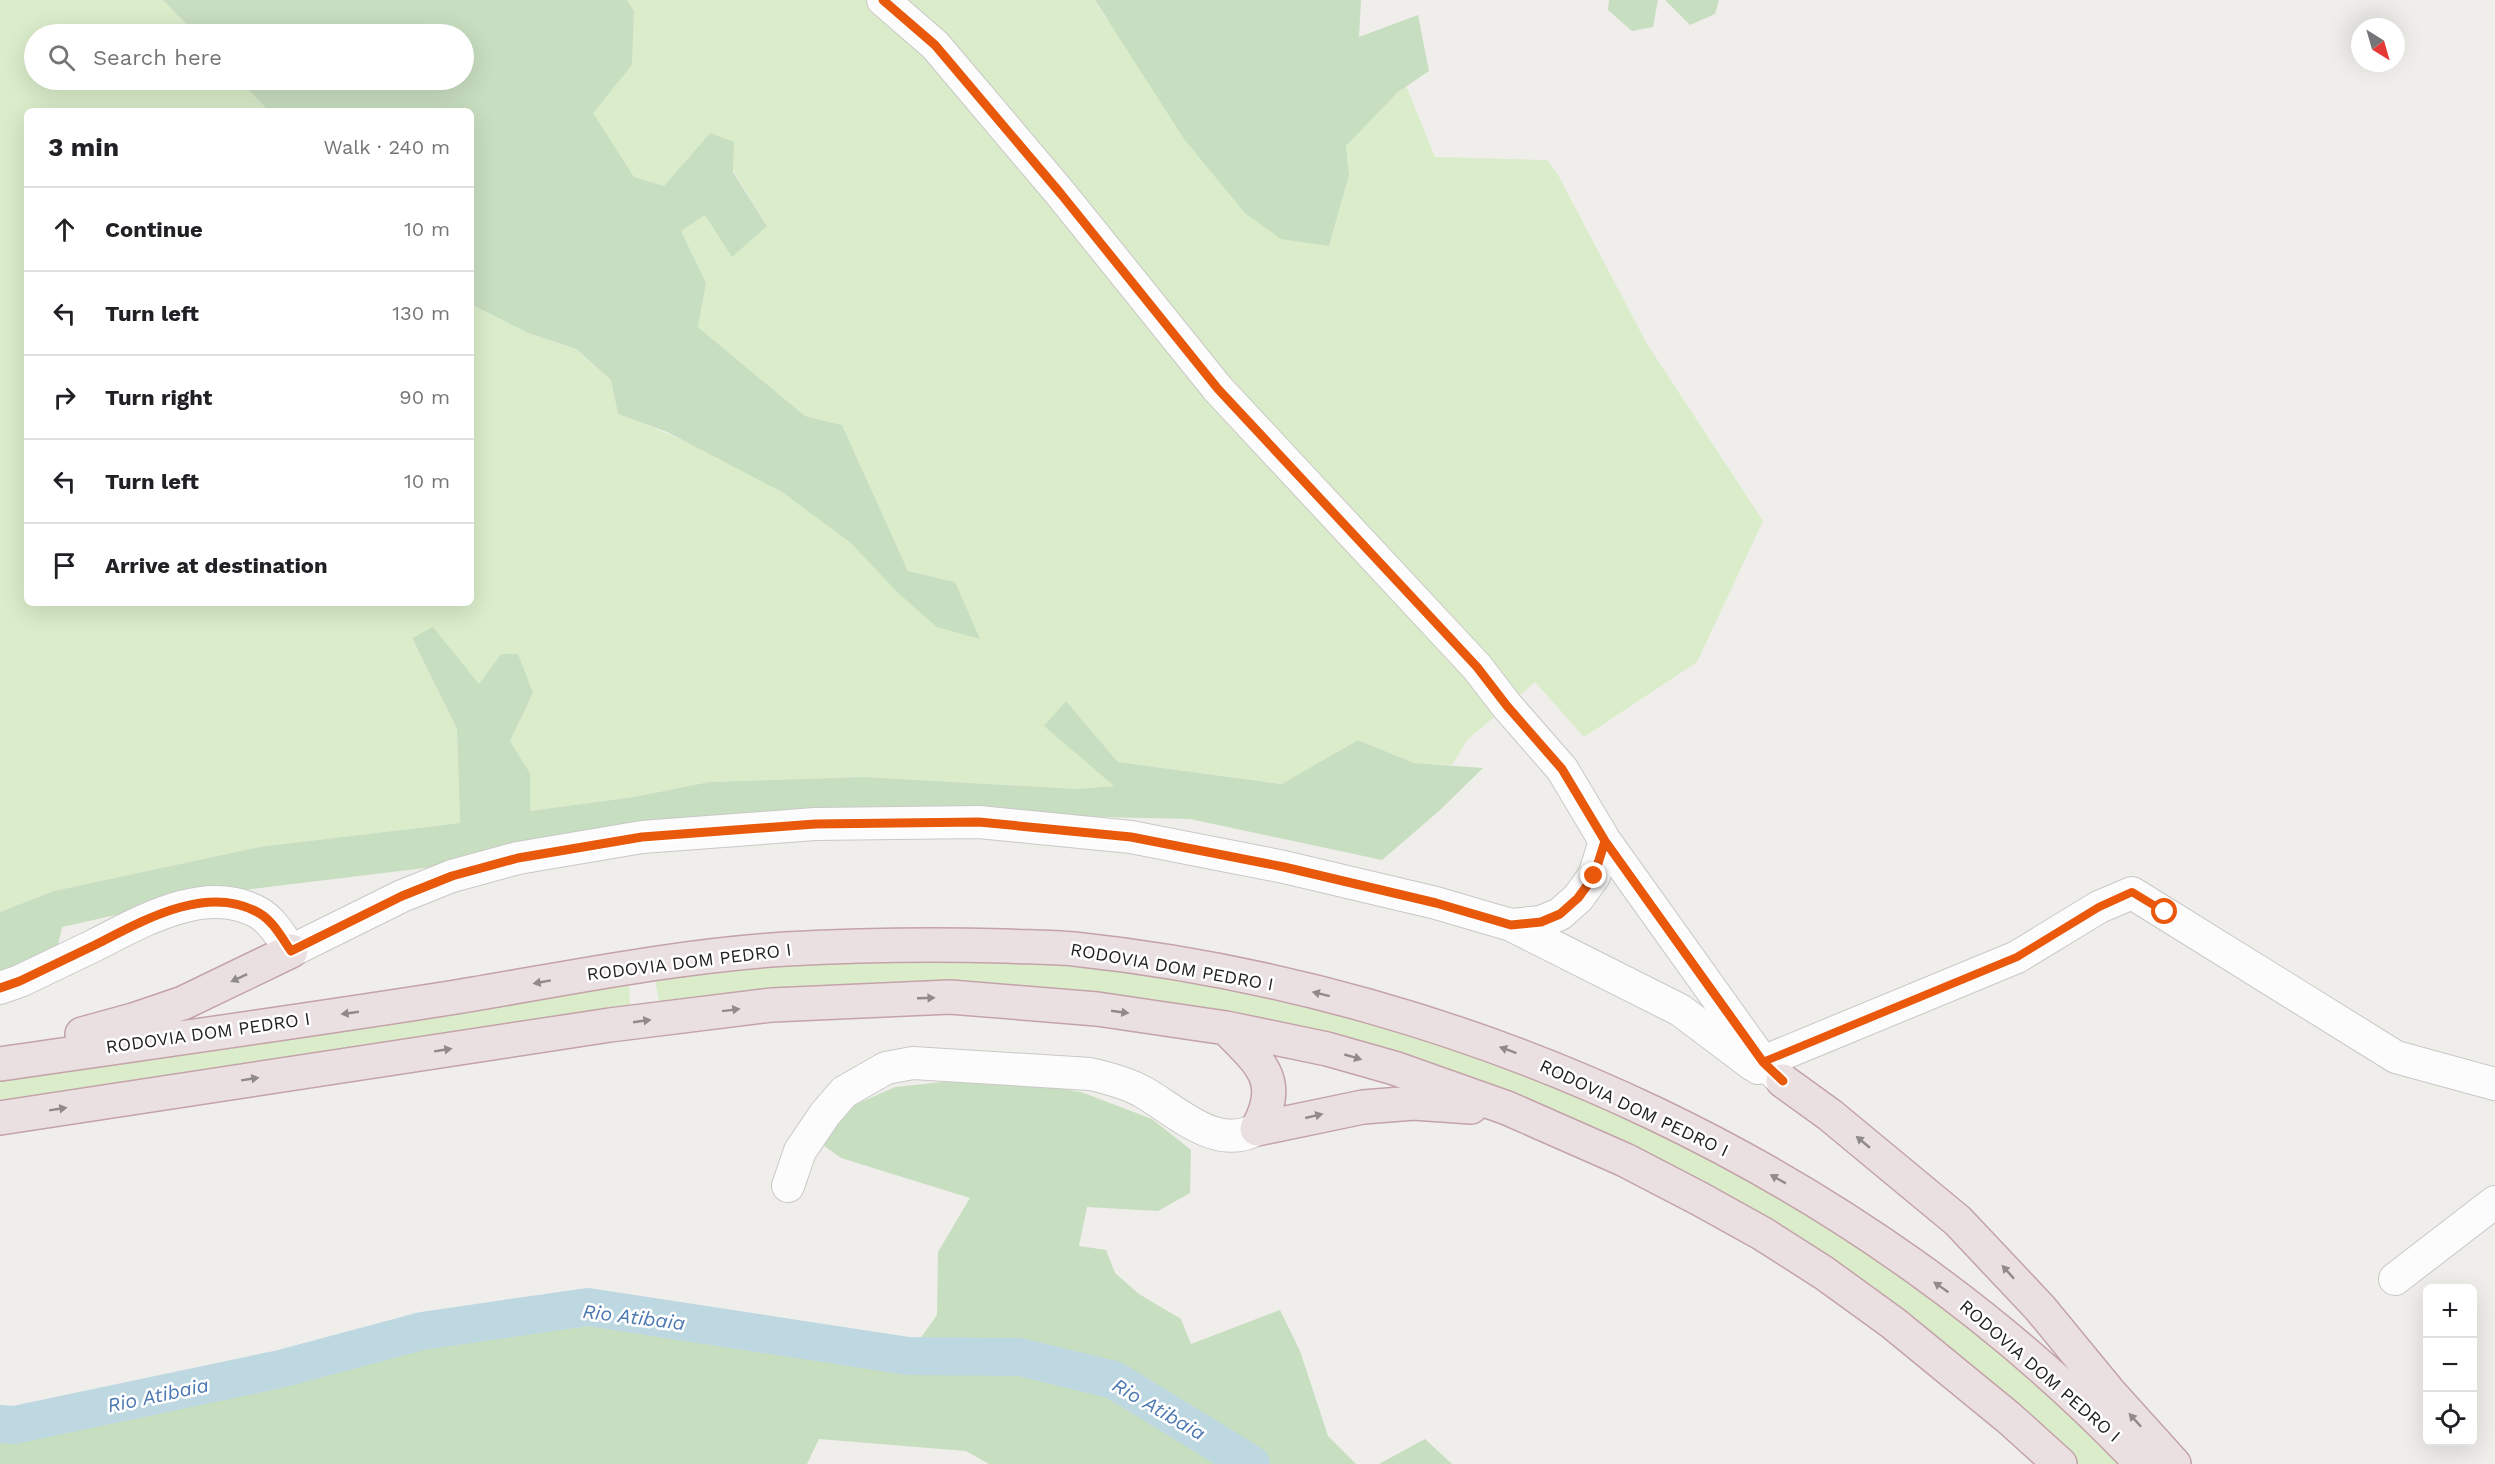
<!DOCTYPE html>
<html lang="en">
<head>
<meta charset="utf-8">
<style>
  body { margin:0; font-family:"Work Sans",sans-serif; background:#f6f6f6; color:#202124 }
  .controls { position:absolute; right:18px; bottom:18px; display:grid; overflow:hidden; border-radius:9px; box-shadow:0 6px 24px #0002 }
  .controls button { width:54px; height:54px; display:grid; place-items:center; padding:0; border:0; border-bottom:2px solid #e0e0e0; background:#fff; color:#202124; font:30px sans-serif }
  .compass { position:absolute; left:2351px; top:18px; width:54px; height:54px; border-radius:50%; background:#fff; box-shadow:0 6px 24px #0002; rotate:143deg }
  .stop { position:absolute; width:18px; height:18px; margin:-14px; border:4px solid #ea580c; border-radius:50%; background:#fff }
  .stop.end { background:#ea580c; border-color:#fff; box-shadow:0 2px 6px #0008 }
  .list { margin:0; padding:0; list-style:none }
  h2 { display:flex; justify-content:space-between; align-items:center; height:78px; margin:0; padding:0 24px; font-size:26px }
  h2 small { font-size:20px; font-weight:400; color:#757577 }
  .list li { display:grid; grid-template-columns:39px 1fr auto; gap:18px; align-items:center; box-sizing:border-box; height:84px; padding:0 24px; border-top:2px solid #e0e0e0 }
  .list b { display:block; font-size:22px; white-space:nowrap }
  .list em { font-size:20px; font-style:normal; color:#757577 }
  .icon { flex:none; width:33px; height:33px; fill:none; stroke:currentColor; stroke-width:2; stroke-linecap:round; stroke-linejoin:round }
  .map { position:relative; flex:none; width:2495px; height:1464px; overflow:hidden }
  .search { position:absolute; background:#fff; box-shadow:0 6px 24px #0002; left:24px; top:24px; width:450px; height:66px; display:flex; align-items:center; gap:15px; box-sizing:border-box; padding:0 21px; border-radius:33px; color:#757577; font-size:22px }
  .panel { position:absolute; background:#fff; box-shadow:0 6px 24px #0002; left:24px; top:108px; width:450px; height:498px; border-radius:9px }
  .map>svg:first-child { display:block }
  .grass { fill:#daecca }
  .forest { fill:#c8dec0 }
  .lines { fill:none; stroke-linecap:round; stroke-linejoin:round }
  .river { stroke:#bed8e2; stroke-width:38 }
  .minor-casing { stroke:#c8c8c6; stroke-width:34 }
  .highway-casing { stroke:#c4a2a9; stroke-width:36 }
  .minor { stroke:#fdfcfc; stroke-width:32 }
  .highway { stroke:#ebe0e1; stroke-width:33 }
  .cycleway-casing { stroke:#fff; stroke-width:13 }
  .cycleway { stroke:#e8590c; stroke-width:9 }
  .oneway { fill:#908a8b }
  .route { stroke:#ea580c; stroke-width:8 }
  .labels { text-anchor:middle; stroke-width:5; stroke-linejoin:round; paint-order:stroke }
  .street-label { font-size:18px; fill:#212121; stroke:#fff }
  .water-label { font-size:20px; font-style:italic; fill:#4c78b1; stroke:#fff }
</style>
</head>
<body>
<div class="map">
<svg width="2495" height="1464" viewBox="0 0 2495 1464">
  <rect width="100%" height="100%" fill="#efeeea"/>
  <path class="grass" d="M 0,0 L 163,0 L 196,34 L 34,34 L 34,80 L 239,80 L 269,111 L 27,111 L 27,603 L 471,603 L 471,304 L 528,333 L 575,349 L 611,380 L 618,414 C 695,442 790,489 851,543 C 868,558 883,576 898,593 L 955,582 L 908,571 L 842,425 L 805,416 L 698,327 L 706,283 L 681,231 L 705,215 L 767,225 L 710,133 L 664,186 L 634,177 L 592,113 L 632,65 L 634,11 L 627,0 L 1095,0 L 1104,16 L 1329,246 L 1349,175 L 1346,146 L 1398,92 L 1406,86 L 1435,157 L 1547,160 L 1558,175 L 1647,344 L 1763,521 L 1697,662 L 1584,737 L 1535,682 L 1467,740 L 1452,765 L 1414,763 L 1358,740 L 1283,784 L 1118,762 L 1066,701 L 1045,726 L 1115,786 L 1077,789 L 864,777 L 709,782 L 634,797 L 530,811 L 530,773 L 510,741 L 533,693 L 501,654 L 479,684 L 412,639 L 457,729 L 460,823 L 259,847 L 54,891 L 0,912 Z
    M 860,956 L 1072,964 L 1271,993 L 1542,1076 L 1737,1170 L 1868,1250 L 2009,1357 L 2123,1464 L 2079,1464 L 2029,1417 L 1648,1158 L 1149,1001 L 1128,996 L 1052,988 L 983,983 L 902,982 L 803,986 L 659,1001 L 654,975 Z
    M 629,985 L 630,1005 L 215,1069 L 0,1107 L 0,1075 Z"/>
  <path class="forest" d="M 163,0 L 627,0 L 634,11 L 632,65 L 593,113 L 634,177 L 664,186 L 710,133 L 734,142 L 733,172 L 767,226 L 732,257 L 705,215 L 681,231 L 706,283 L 698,327 L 805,416 L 842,425 L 908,571 L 955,582 L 980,639 L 937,627 L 898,593 L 851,543 L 782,492 L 667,432 L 618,414 L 611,380 L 576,349 L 528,333 L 471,304 L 471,111 L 269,111 L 239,80 L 464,80 L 464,34 L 196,34 Z
    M 1095,0 L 1361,0 L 1359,37 L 1418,15 L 1429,71 L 1398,92 L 1346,146 L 1349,175 L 1329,246 L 1281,239 L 1245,213 L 1184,139 Z
    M 1609,0 L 1658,0 L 1653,27 L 1632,31 L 1608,10 Z
    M 1665,0 L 1719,0 L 1715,14 L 1690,25 Z
    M 433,627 L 479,684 L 501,654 L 518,654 L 533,693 L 510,741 L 530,773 L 530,811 L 634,797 L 709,782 L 864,777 L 1077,789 L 1114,786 L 1044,726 L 1066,701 L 1118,762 L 1282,784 L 1358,740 L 1414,763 L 1483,768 L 1439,811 L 1382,860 L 1190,819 L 1102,817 L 879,806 L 725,820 L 433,867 L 210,894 L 62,927 L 56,953 L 0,976 L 0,912 L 54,891 L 259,847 L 460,823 L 457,729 L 412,638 Z
    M 990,1077 L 1081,1092 L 1152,1119 L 1191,1150 L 1190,1193 L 1158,1211 L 1087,1207 L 1079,1246 L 1106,1250 L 1115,1273 L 1139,1294 L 1181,1319 L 1191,1344 L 1280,1310 L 1300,1351 L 1328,1436 L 1356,1464 L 989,1464 L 966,1451 L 819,1439 L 807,1464 L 0,1464 L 0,1424 L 14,1425 L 422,1331 L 588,1307 L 908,1356 L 937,1315 L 938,1252 L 970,1198 L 841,1158 L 820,1143 L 848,1108 L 895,1087 Z
    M 1425,1439 L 1452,1464 L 1379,1464 Z"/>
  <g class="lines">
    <path class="river" d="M 0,1424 L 14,1425 L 280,1369 L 422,1331 L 588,1307 L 908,1356 L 1020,1357 L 1114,1380 L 1251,1464"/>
    <g class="minor-casing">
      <path id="minor" d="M 883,0 L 935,45 L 1061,194 L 1218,389 L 1477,667 L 1507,706 L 1562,769 L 1605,841 L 1763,1062 L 1783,1081
        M 1511,925 L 1680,1010 L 1753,1065
        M 0,988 L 20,981 C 45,969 70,957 95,945 C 142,921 207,883 259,913 C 273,921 282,938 291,951 L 402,896 L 452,876 L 518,858 L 642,837 L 815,824 L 979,822 L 1131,837 L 1284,867 L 1436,903 L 1511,925 L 1541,922 L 1560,914 L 1578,898 L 1594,876 L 1605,841
        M 1758,1068 L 1763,1062 L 2017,957 L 2099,907 L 2132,893 L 2396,1057 L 2495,1084
        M 788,1186 L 800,1151 L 825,1114 L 844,1092 L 886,1068 L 913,1063 L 1090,1074 C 1108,1078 1127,1083 1143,1092 C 1177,1111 1216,1152 1257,1129
        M 2395,1279 L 2495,1202"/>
    </g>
    <g class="highway-casing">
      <path id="highway" d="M 1226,1028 C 1259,1062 1285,1080 1257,1129
        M 82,1034 L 133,1020 L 183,1003 L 291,951
        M 0,1064 C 152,1042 304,1021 456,997 C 565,979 675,956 786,949 C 859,945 932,944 1005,946 C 1028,947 1052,947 1074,949 C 1471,991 1867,1173 2142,1464
        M 1783,1081 L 1830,1115 L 1958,1221 L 2040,1308 L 2109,1392 L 2174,1464
        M 0,1118 L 610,1025 L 772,1005 L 950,997 L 1097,1009 L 1226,1028 L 1327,1049 L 1394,1068 L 1507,1108 L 1625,1160 L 1700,1199 L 1763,1234 L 1824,1273 L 1893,1323 L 2009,1418 L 2060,1464
        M 1257,1129 L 1363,1107 L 1414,1103 L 1471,1107"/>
    </g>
    <use href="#minor" class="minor"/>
    <use href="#highway" class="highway"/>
    <g class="cycleway-casing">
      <path id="cycleway" d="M 883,0 L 935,45 L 1061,194 L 1218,389 L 1477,667 L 1507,706 L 1562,769 L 1605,841 L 1763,1062 L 1783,1081
        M 0,988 L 20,981 C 45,969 70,957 95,945 C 142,921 207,883 259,913 C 273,921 282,938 291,951 L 402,896 L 452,876 L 518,858 L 642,837 L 815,824 L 979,822 L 1131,837 L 1284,867 L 1436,903 L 1511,925 L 1541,922 L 1560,914 L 1578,898 L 1594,876 L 1605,841"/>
    </g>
    <use href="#cycleway" class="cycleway"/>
  </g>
  <defs><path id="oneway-solid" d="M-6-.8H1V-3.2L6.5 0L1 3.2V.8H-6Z" transform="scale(1.5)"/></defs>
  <g class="oneway">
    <use href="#oneway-solid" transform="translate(239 978) rotate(155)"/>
    <use href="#oneway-solid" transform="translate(542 982) rotate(170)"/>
    <use href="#oneway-solid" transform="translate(1321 994) rotate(-166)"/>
    <use href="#oneway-solid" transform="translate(926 998) rotate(-2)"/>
    <use href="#oneway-solid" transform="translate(731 1010) rotate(-7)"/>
    <use href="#oneway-solid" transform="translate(1120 1012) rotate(8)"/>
    <use href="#oneway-solid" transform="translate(350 1013) rotate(172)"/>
    <use href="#oneway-solid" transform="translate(642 1021) rotate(-8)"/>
    <use href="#oneway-solid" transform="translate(443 1050) rotate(-9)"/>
    <use href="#oneway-solid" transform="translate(1508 1050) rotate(-160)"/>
    <use href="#oneway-solid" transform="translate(1353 1057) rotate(16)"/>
    <use href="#oneway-solid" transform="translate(250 1079) rotate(-9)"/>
    <use href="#oneway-solid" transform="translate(58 1109) rotate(-9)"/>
    <use href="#oneway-solid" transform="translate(1314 1116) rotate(-13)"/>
    <use href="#oneway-solid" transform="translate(1863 1142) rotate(-140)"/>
    <use href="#oneway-solid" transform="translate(1778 1179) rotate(-151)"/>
    <use href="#oneway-solid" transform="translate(2008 1272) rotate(-132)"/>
    <use href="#oneway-solid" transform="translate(1941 1287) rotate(-145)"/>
    <use href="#oneway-solid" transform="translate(2135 1420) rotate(-132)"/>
  </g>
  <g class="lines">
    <path class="route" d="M 1594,876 L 1605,841 L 1763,1062 L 2017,957 L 2099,907 L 2132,892 L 2165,912"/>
  </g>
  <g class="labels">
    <g class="street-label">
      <text transform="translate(689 962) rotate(-7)" y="6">RODOVIA DOM PEDRO I</text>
      <text transform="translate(1172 967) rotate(10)" y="6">RODOVIA DOM PEDRO I</text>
      <text transform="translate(208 1033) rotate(-8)" y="6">RODOVIA DOM PEDRO I</text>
      <text transform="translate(1634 1108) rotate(25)" y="6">RODOVIA DOM PEDRO I</text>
      <text transform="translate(2040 1371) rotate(41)" y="6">RODOVIA DOM PEDRO I</text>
    </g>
    <g class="water-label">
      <text transform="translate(634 1317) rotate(7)" y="7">Rio Atibaia</text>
      <text transform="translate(158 1395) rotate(-12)" y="7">Rio Atibaia</text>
      <text transform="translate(1159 1409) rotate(30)" y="7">Rio Atibaia</text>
    </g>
  </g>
</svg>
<div class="controls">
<button>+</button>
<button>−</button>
<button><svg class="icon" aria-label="locate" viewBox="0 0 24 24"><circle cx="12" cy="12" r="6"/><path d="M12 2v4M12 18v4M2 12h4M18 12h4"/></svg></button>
</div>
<svg class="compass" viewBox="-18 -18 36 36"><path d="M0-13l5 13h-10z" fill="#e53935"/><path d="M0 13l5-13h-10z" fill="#757577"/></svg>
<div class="stop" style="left:2165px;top:912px"></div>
<div class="stop end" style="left:1594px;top:876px"></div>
<div class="search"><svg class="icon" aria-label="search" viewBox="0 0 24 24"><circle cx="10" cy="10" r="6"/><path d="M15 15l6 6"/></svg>Search here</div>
<section class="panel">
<h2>3 min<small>Walk · 240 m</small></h2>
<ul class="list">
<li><svg class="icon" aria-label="ahead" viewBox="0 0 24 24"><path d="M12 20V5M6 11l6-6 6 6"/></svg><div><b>Continue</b></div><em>10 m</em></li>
<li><svg class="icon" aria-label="left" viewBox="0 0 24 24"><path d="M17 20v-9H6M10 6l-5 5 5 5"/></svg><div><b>Turn left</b></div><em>130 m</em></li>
<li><svg class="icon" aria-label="right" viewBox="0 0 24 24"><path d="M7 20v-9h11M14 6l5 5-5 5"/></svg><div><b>Turn right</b></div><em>90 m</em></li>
<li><svg class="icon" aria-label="left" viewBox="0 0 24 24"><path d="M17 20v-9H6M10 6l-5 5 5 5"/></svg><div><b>Turn left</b></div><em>10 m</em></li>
<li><svg class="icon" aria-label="arrive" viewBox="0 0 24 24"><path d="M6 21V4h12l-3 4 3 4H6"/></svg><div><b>Arrive at destination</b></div></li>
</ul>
</section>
</div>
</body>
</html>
